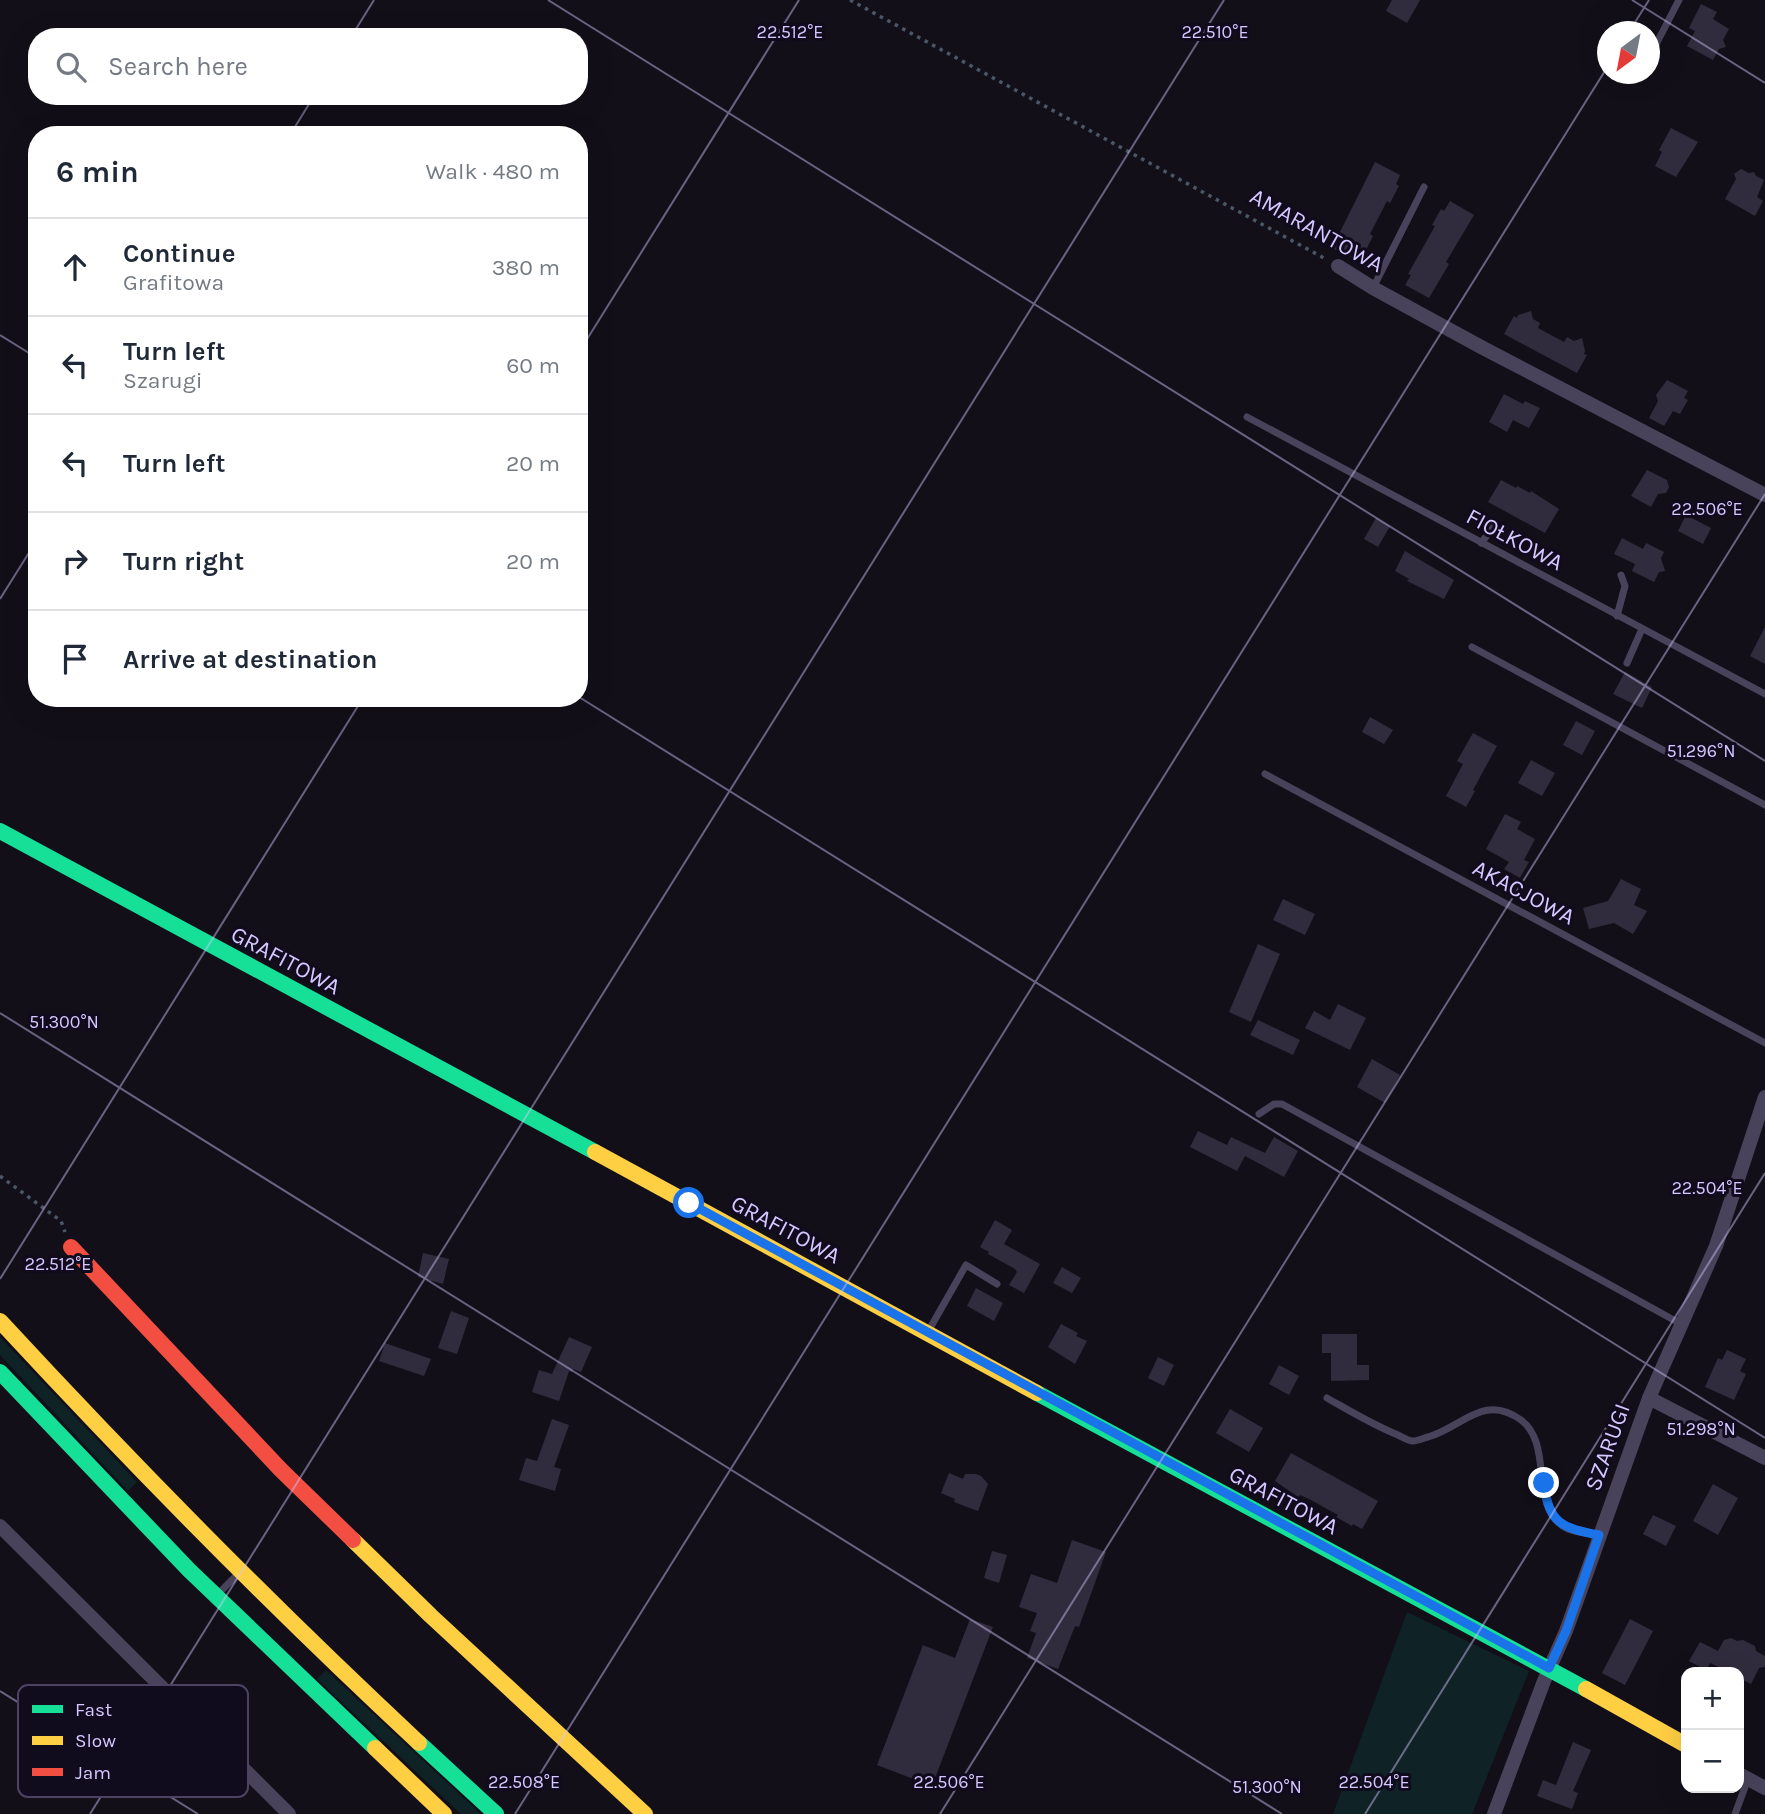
<!DOCTYPE html>
<html lang="en">
<head>
<meta charset="utf-8">
<style>
  body { margin:0; font-family:Karla,sans-serif; background:#f2f2f3; color:#1f2937 }
  .controls { position:absolute; right:21px; bottom:21px; display:grid; overflow:hidden; border-radius:14px; box-shadow:0 7px 28px #0002 }
  .controls button { width:63px; height:63px; display:grid; place-items:center; padding:0; border:0; border-bottom:2px solid #e0e1e3; background:#fff; color:#1f2937; font:35px sans-serif }
  .compass { position:absolute; left:1597px; top:21px; width:63px; height:63px; border-radius:50%; background:#fff; box-shadow:0 7px 28px #0002; rotate:212deg }
  .stop { position:absolute; width:21px; height:21px; margin:-16px; border:5px solid #1a73e8; border-radius:50%; background:#fff }
  .stop.end { background:#1a73e8; border-color:#fff; box-shadow:0 2px 7px #0008 }
  .list { margin:0; padding:0; list-style:none }
  h2 { display:flex; justify-content:space-between; align-items:center; height:91px; margin:0; padding:0 28px; font-size:30px }
  h2 small { font-size:23px; font-weight:400; color:#747a83 }
  .list li { display:grid; grid-template-columns:46px 1fr auto; gap:21px; align-items:center; box-sizing:border-box; height:98px; padding:0 28px; border-top:2px solid #e0e1e3 }
  .list b { display:block; font-size:26px; white-space:nowrap }
  .list p { margin:0; font-size:23px; white-space:nowrap; color:#747a83 }
  .list em { font-size:23px; font-style:normal; color:#747a83 }
  .icon { flex:none; width:38px; height:38px; fill:none; stroke:currentColor; stroke-width:2; stroke-linecap:round; stroke-linejoin:round }
  .map { position:relative; flex:none; width:1765px; height:1814px; overflow:hidden }
  .search { position:absolute; background:#fff; box-shadow:0 7px 28px #0002; left:28px; top:28px; width:560px; height:77px; display:flex; align-items:center; gap:18px; box-sizing:border-box; padding:0 24px; border-radius:28px; color:#747a83; font-size:26px }
  .panel { position:absolute; background:#fff; box-shadow:0 7px 28px #0002; left:28px; top:126px; width:560px; height:581px; border-radius:28px }
  .map>svg:first-child { display:block }
  .green { fill:#0f2225 }
  .building { fill:#312c3d }
  .lines { fill:none; stroke-linecap:round; stroke-linejoin:round }
  .path { stroke:#4b5766; stroke-width:3.5; stroke-dasharray:3.5 5; stroke-linecap:butt }
  .lane { stroke:#48435a; stroke-width:7 }
  .street { stroke:#48435a; stroke-width:14 }
  .fast { stroke:#16e098; stroke-width:16 }
  .slow { stroke:#ffcf43; stroke-width:16 }
  .jam { stroke:#f24e42; stroke-width:16 }
  .route { stroke:#1a73e8; stroke-width:9 }
  .ticks { fill:none; stroke:#d5c7ff; stroke-width:2; stroke-opacity:0.45 }
  .labels { text-anchor:middle; stroke-width:6; stroke-linejoin:round; paint-order:stroke }
  .street-label { font-size:23px; fill:#d5c7ff; stroke:#100b1d }
  .key { fill:#100b1d; stroke:#4b4361; stroke-width:2 }
  .key-label { font-size:19px; fill:#d5c7ff }
  .ticks-label { font-size:18px; text-anchor:middle; fill:#d5c7ff; stroke:#100b1d; stroke-width:6; stroke-linejoin:round; paint-order:stroke }
</style>
</head>
<body>
<div class="map">
<svg width="1765" height="1814" viewBox="0 0 1765 1814">
  <rect width="100%" height="100%" fill="#120f19"/>
  <path class="green" d="M 0,1337 L 137,1482 L 128,1491 L 0,1355 Z
    M 1407,1612 L 1529,1671 L 1472,1814 L 1333,1814 Z
    M 326,1670 L 481,1814 L 461,1814 L 317,1679 Z"/>
  <path class="building" d="M 1392,0 L 1420,0 L 1407,23 L 1386,11 Z
    M 1701,4 L 1717,12 L 1713,19 L 1729,29 L 1723,40 L 1726,47 L 1719,49 L 1713,60 L 1687,46 L 1695,31 L 1689,28 Z
    M 1671,128 L 1698,142 L 1676,177 L 1655,166 L 1662,152 L 1659,150 Z
    M 1375,162 L 1400,175 L 1396,184 L 1399,186 L 1390,203 L 1387,201 L 1370,234 L 1373,236 L 1365,252 L 1362,251 L 1357,260 L 1332,248 Z
    M 1741,169 L 1749,173 L 1754,172 L 1756,176 L 1764,180 L 1757,197 L 1763,201 L 1755,216 L 1725,199 L 1736,179 L 1734,174 Z
    M 1450,201 L 1474,215 L 1446,262 L 1449,264 L 1429,298 L 1405,285 L 1411,275 L 1408,274 L 1435,226 L 1432,225 L 1441,209 L 1444,211 Z
    M 1531,311 L 1533,319 L 1540,323 L 1538,328 L 1564,342 L 1567,337 L 1574,341 L 1582,338 L 1585,351 L 1584,354 L 1587,355 L 1577,373 L 1504,334 L 1514,316 L 1517,318 L 1518,315 Z
    M 1667,380 L 1688,391 L 1684,398 L 1688,400 L 1680,414 L 1673,411 L 1664,426 L 1649,418 L 1658,401 L 1656,395 Z
    M 1504,394 L 1523,404 L 1525,401 L 1540,408 L 1529,428 L 1513,420 L 1507,432 L 1489,422 Z
    M 1647,470 L 1667,480 L 1669,487 L 1666,493 L 1658,494 L 1651,507 L 1631,496 Z
    M 1501,480 L 1516,488 L 1517,486 L 1530,493 L 1531,491 L 1559,509 L 1545,533 L 1488,502 Z
    M 1686,515 L 1711,528 L 1703,544 L 1678,531 Z
    M 1376,518 L 1390,526 L 1378,547 L 1364,539 Z
    M 1622,538 L 1643,549 L 1646,543 L 1664,552 L 1661,558 L 1665,571 L 1659,572 L 1654,582 L 1632,571 L 1635,564 L 1614,554 Z
    M 1405,551 L 1454,580 L 1444,599 L 1407,581 L 1409,579 L 1395,571 Z
    M 1765,627 L 1765,664 L 1750,656 Z
    M 1625,672 L 1652,687 L 1642,708 L 1613,694 Z
    M 1370,717 L 1393,730 L 1384,744 L 1362,732 Z
    M 1576,721 L 1595,731 L 1582,755 L 1563,745 Z
    M 1473,733 L 1497,746 L 1473,790 L 1475,791 L 1466,807 L 1446,796 L 1463,764 L 1457,761 Z
    M 1531,760 L 1555,773 L 1542,796 L 1518,783 Z
    M 1505,814 L 1521,822 L 1517,829 L 1535,839 L 1524,860 L 1529,862 L 1520,878 L 1504,869 L 1509,862 L 1486,849 Z
    M 1621,879 L 1641,889 L 1634,905 L 1647,911 L 1633,934 L 1614,923 L 1589,929 L 1583,908 L 1608,901 Z
    M 1283,899 L 1315,914 L 1305,935 L 1273,920 Z
    M 1258,944 L 1280,954 L 1251,1022 L 1229,1012 Z
    M 1338,1004 L 1366,1018 L 1350,1050 L 1305,1028 L 1314,1011 L 1330,1020 Z
    M 1258,1020 L 1300,1040 L 1293,1055 L 1250,1035 Z
    M 1372,1059 L 1400,1075 L 1385,1103 L 1357,1087 Z
    M 1198,1131 L 1227,1145 L 1231,1137 L 1265,1153 L 1274,1137 L 1298,1151 L 1284,1177 L 1245,1156 L 1237,1171 L 1190,1147 Z
    M 995,1220 L 1012,1230 L 1004,1244 L 1040,1264 L 1024,1293 L 1009,1285 L 1017,1272 L 1015,1269 L 988,1254 L 989,1252 L 980,1247 Z
    M 423,1253 L 449,1259 L 443,1284 L 418,1277 Z
    M 1062,1267 L 1081,1278 L 1072,1293 L 1053,1283 Z
    M 976,1288 L 1003,1303 L 994,1321 L 967,1306 Z
    M 451,1311 L 469,1318 L 457,1354 L 438,1348 Z
    M 1061,1324 L 1078,1333 L 1076,1336 L 1087,1341 L 1075,1364 L 1048,1347 Z
    M 1322,1334 L 1357,1334 L 1357,1365 L 1369,1365 L 1369,1380 L 1331,1381 L 1331,1353 L 1322,1353 Z
    M 569,1337 L 592,1347 L 581,1372 L 573,1369 L 572,1372 L 569,1371 L 559,1401 L 532,1392 L 539,1370 L 552,1374 Z
    M 385,1343 L 431,1359 L 424,1376 L 379,1361 Z
    M 1727,1350 L 1746,1359 L 1740,1371 L 1746,1374 L 1734,1400 L 1705,1387 L 1718,1358 L 1722,1360 Z
    M 1158,1357 L 1174,1365 L 1164,1386 L 1148,1378 Z
    M 1279,1365 L 1299,1376 L 1289,1395 L 1269,1384 Z
    M 1230,1409 L 1263,1428 L 1249,1452 L 1216,1433 Z
    M 552,1419 L 569,1425 L 554,1467 L 561,1469 L 555,1491 L 519,1480 L 526,1458 L 537,1461 Z
    M 1291,1453 L 1378,1501 L 1362,1529 L 1353,1524 L 1352,1526 L 1336,1517 L 1338,1515 L 1309,1499 L 1300,1495 L 1298,1497 L 1275,1481 Z
    M 949,1473 L 963,1479 L 965,1474 L 976,1474 L 981,1476 L 988,1484 L 978,1511 L 954,1502 L 955,1499 L 941,1493 Z
    M 1713,1484 L 1738,1498 L 1718,1535 L 1693,1521 Z
    M 1653,1515 L 1676,1526 L 1666,1546 L 1643,1534 Z
    M 1072,1540 L 1106,1552 L 1079,1627 L 1075,1626 L 1058,1669 L 1027,1658 L 1036,1633 L 1030,1631 L 1037,1613 L 1019,1607 L 1031,1574 L 1057,1583 Z
    M 992,1551 L 1007,1555 L 999,1583 L 984,1578 Z
    M 970,1619 L 993,1627 L 932,1786 L 877,1765 L 923,1645 L 955,1658 Z
    M 1630,1619 L 1653,1631 L 1625,1685 L 1602,1673 Z
    M 1731,1638 L 1737,1641 L 1743,1640 L 1755,1646 L 1756,1651 L 1765,1656 L 1765,1667 L 1759,1668 L 1751,1684 L 1739,1678 L 1739,1672 L 1729,1672 L 1710,1663 L 1706,1670 L 1689,1661 L 1700,1642 L 1718,1651 L 1724,1640 Z
    M 1573,1742 L 1591,1750 L 1573,1791 L 1578,1793 L 1572,1809 L 1537,1796 L 1543,1780 L 1556,1785 Z"/>
  <g class="lines">
    <path class="path" d="M 850,0 L 1324,258
      M 0,1176 L 61,1221 L 65,1232"/>
    <path class="lane" d="M 1650,56 L 1679,0
      M 1373,288 L 1424,187
      M 1247,417 L 1765,694
      M 1481,543 L 1496,524
      M 1617,616 L 1625,586 L 1621,575
      M 1472,647 L 1765,805
      M 1627,663 L 1642,629
      M 1265,774 L 1765,1043
      M 1259,1114 L 1274,1104 L 1282,1104 L 1681,1324
      M 929,1330 L 966,1265 L 997,1284
      M 1327,1398 C 1350,1411 1373,1425 1398,1435 C 1402,1437 1409,1441 1413,1441 C 1417,1441 1424,1438 1428,1437 C 1463,1427 1483,1393 1521,1420 C 1555,1445 1527,1510 1568,1529 C 1577,1533 1589,1533 1599,1535
      M 219,1593 L 237,1575
      M 1735,1814 L 1748,1779"/>
    <path class="street" d="M 1338,266 L 1373,288 L 1483,348 L 1765,495
      M 1649,1398 L 1765,1458
      M 0,1526 L 289,1814
      M 1739,1774 L 1765,1788
      M 1494,1814 L 1544,1681 L 1566,1631 L 1649,1398 L 1716,1246 L 1765,1097"/>
    <path class="fast" d="M 0,831 L 595,1152
      M 0,1372 L 189,1570 L 375,1748
      M 1037,1393 L 1586,1689
      M 419,1743 L 496,1814"/>
    <path class="slow" d="M 595,1152 L 1037,1393
      M 0,1321 C 135,1467 274,1608 419,1743
      M 353,1540 L 431,1616 L 645,1814
      M 1586,1689 L 1686,1745
      M 375,1748 L 444,1814"/>
    <path class="jam" d="M 71,1247 L 281,1470 L 353,1540"/>
  </g>
  <g class="lines">
    <path class="route" d="M 689,1203 L 1549,1668 L 1566,1631 L 1599,1535 C 1563,1528 1548,1524 1544,1483"/>
  </g>
  <path class="ticks" d="M 548,0 L 1765,761M 1632,0 L 1765,83M 1629,32 L 1649,0M 351,37 L 374,0M 290,135 L 314,96M 0,335 L 37,358M 579,352 L 799,0M 0,599 L 37,540M 579,697 L 1765,1438M 0,1013 L 1282,1814M 0,1279 L 363,698M 0,1691 L 198,1814M 90,1814 L 1224,0M 515,1814 L 1608,66M 940,1814 L 1765,494M 1365,1814 L 1765,1173"/>
  <g class="labels">
    <g class="street-label">
      <text transform="translate(1317 230) rotate(29)" y="8">AMARANTOWA</text>
      <text transform="translate(1515 539) rotate(28)" y="8">FIOŁKOWA</text>
      <text transform="translate(1524 892) rotate(28)" y="8">AKACJOWA</text>
      <text transform="translate(286 960) rotate(28)" y="8">GRAFITOWA</text>
      <text transform="translate(786 1229) rotate(28)" y="8">GRAFITOWA</text>
      <text transform="translate(1607 1447) rotate(-70)" y="8">SZARUGI</text>
      <text transform="translate(1284 1500) rotate(28)" y="8">GRAFITOWA</text>
    </g>
  </g>
  <rect x="18" y="1685" width="230" height="112" rx="10" class="key"/>
  <rect x="32" y="1705" width="31" height="8" fill="#16e098"/>
  <rect x="32" y="1736" width="31" height="9" fill="#ffcf43"/>
  <rect x="32" y="1768" width="31" height="8" fill="#f24e42"/>
  <g class="key-label">
    <text x="75" y="1716">Fast</text>
    <text x="75" y="1747">Slow</text>
    <text x="75" y="1779">Jam</text>
  </g>
  <g class="ticks-label">
    <text x="790" y="38">22.512°E</text>
    <text x="1215" y="38">22.510°E</text>
    <text x="1707" y="515">22.506°E</text>
    <text x="1701" y="757">51.296°N</text>
    <text x="64" y="1028">51.300°N</text>
    <text x="1707" y="1194">22.504°E</text>
    <text x="58" y="1270">22.512°E</text>
    <text x="1701" y="1435">51.298°N</text>
    <text x="524" y="1788">22.508°E</text>
    <text x="949" y="1788">22.506°E</text>
    <text x="1374" y="1788">22.504°E</text>
    <text x="1267" y="1793">51.300°N</text>
  </g>
</svg>
<div class="controls">
<button>+</button>
<button>−</button>
</div>
<svg class="compass" viewBox="-18 -18 36 36"><path d="M0-13l5 13h-10z" fill="#e53935"/><path d="M0 13l5-13h-10z" fill="#747a83"/></svg>
<div class="stop" style="left:689px;top:1203px"></div>
<div class="stop end" style="left:1544px;top:1483px"></div>
<div class="search"><svg class="icon" aria-label="search" viewBox="0 0 24 24"><circle cx="10" cy="10" r="6"/><path d="M15 15l6 6"/></svg>Search here</div>
<section class="panel">
<h2>6 min<small>Walk · 480 m</small></h2>
<ul class="list">
<li><svg class="icon" aria-label="ahead" viewBox="0 0 24 24"><path d="M12 20V5M6 11l6-6 6 6"/></svg><div><b>Continue</b><p>Grafitowa</p></div><em>380 m</em></li>
<li><svg class="icon" aria-label="left" viewBox="0 0 24 24"><path d="M17 20v-9H6M10 6l-5 5 5 5"/></svg><div><b>Turn left</b><p>Szarugi</p></div><em>60 m</em></li>
<li><svg class="icon" aria-label="left" viewBox="0 0 24 24"><path d="M17 20v-9H6M10 6l-5 5 5 5"/></svg><div><b>Turn left</b></div><em>20 m</em></li>
<li><svg class="icon" aria-label="right" viewBox="0 0 24 24"><path d="M7 20v-9h11M14 6l5 5-5 5"/></svg><div><b>Turn right</b></div><em>20 m</em></li>
<li><svg class="icon" aria-label="arrive" viewBox="0 0 24 24"><path d="M6 21V4h12l-3 4 3 4H6"/></svg><div><b>Arrive at destination</b></div></li>
</ul>
</section>
</div>
</body>
</html>
